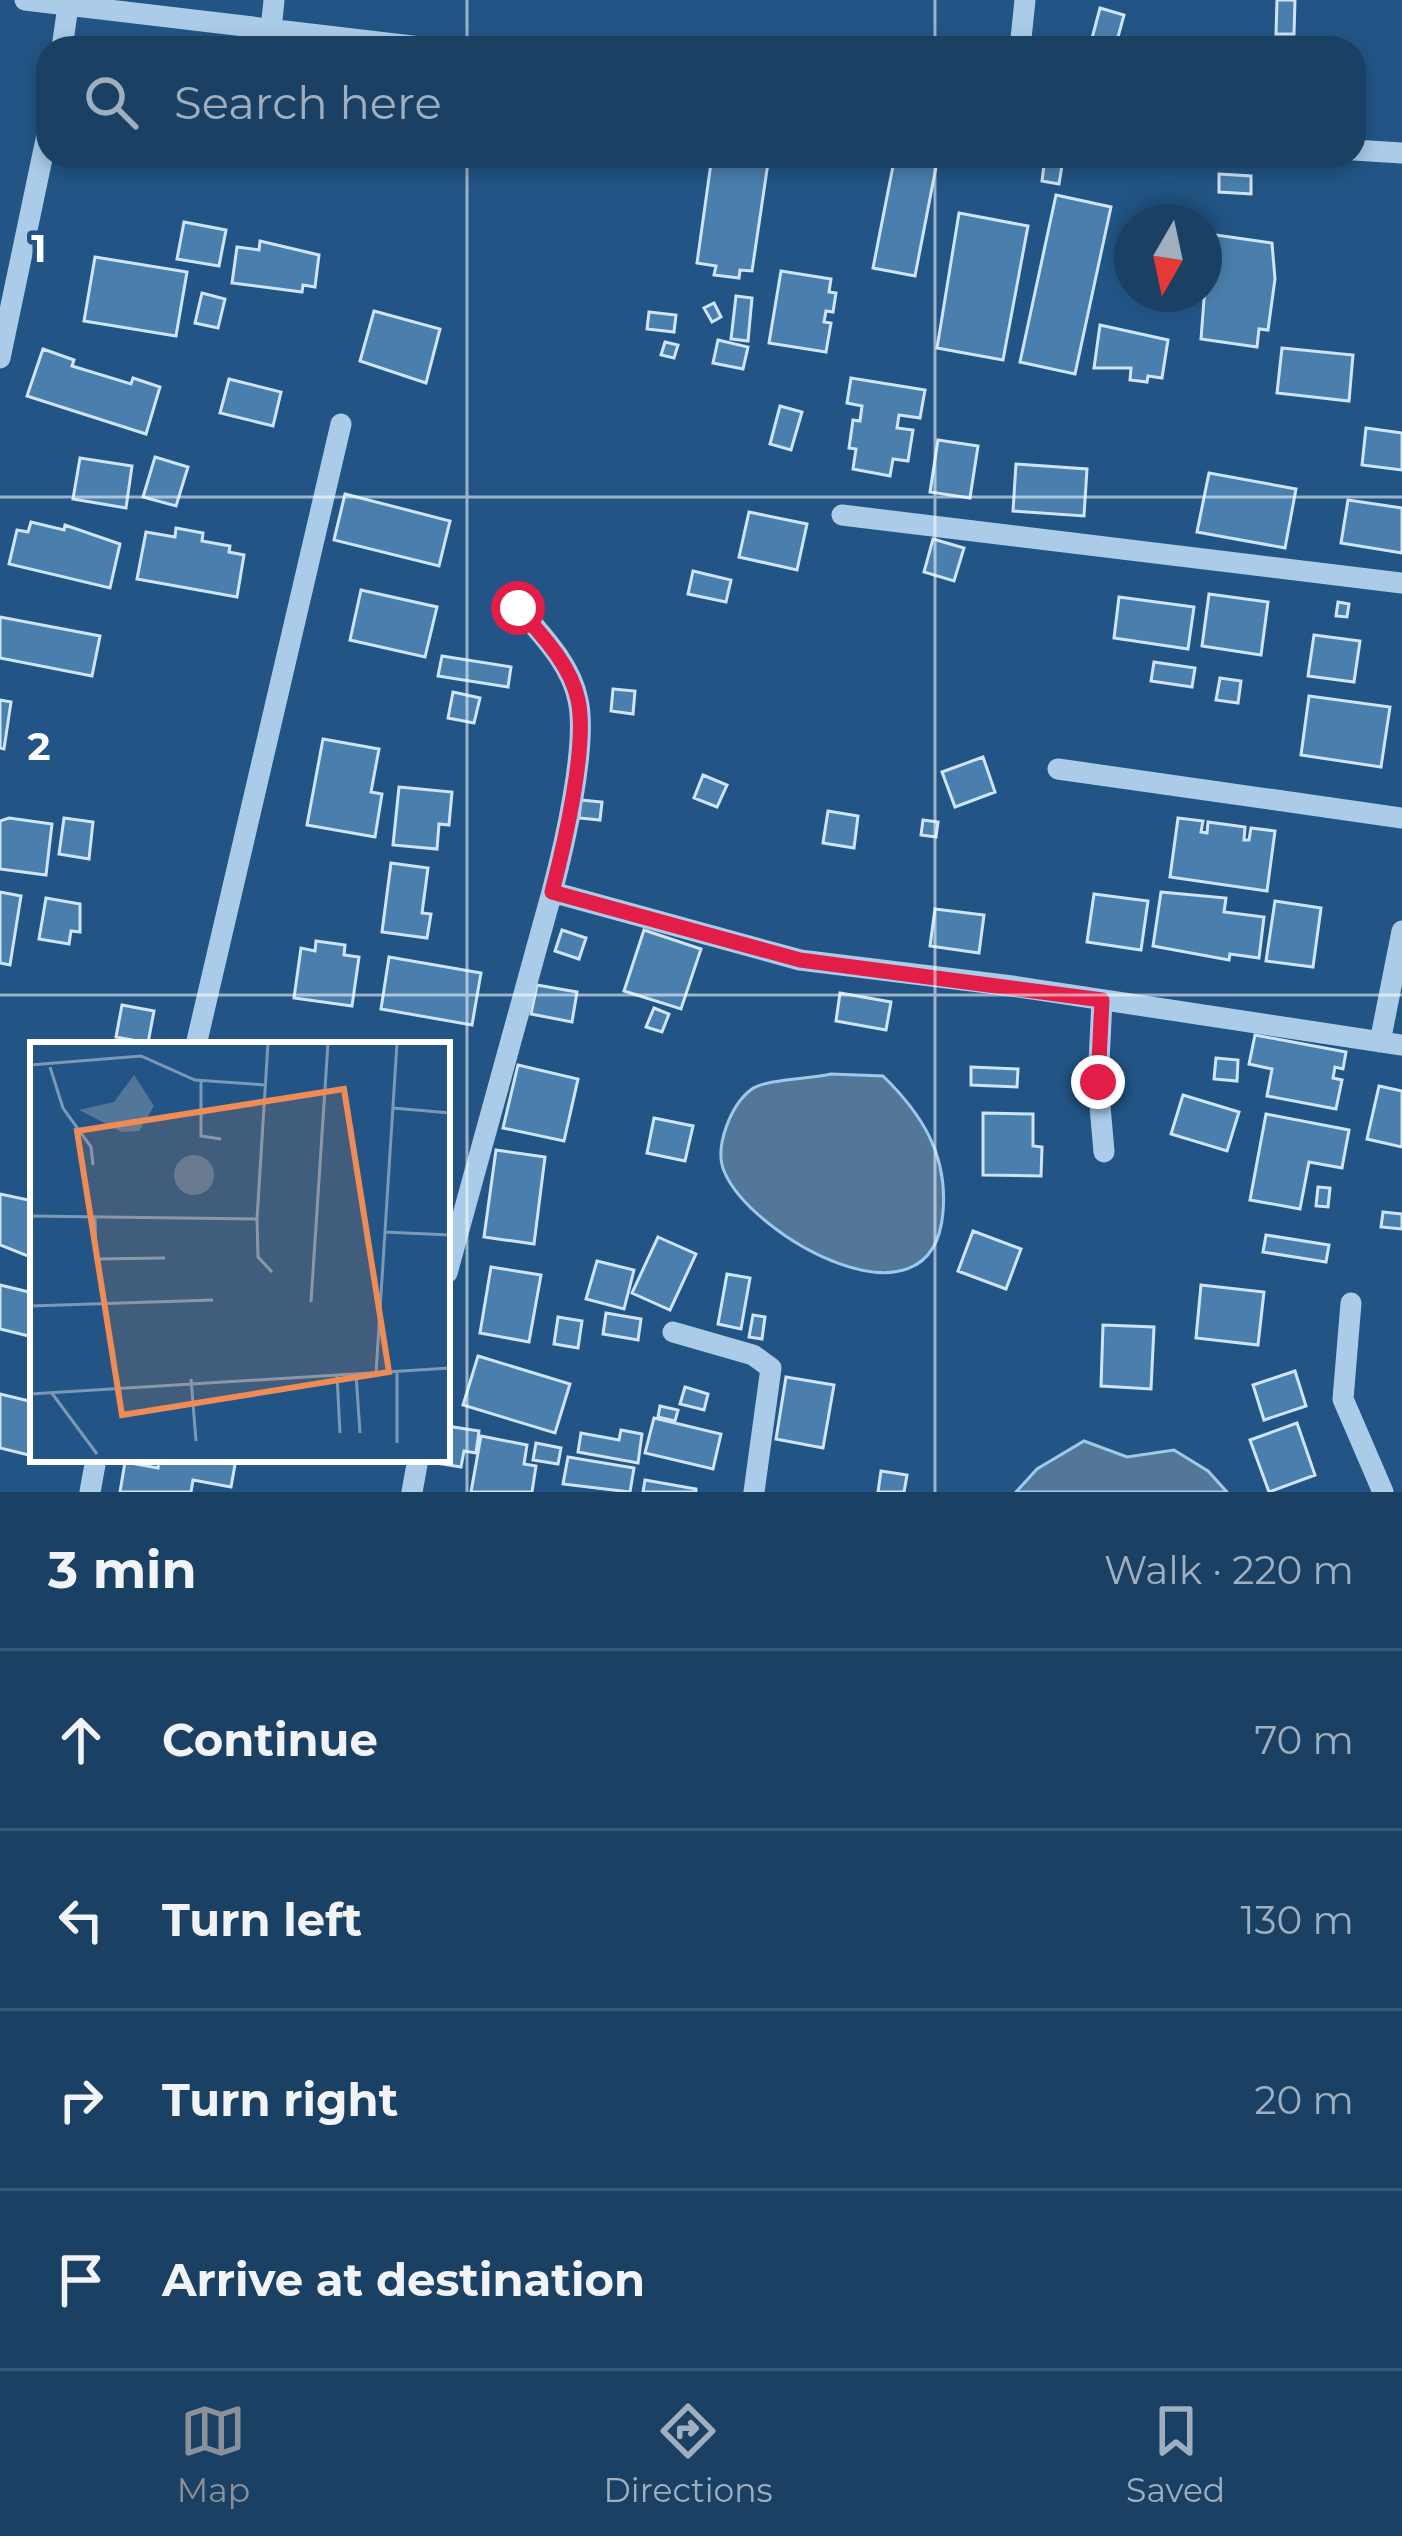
<!DOCTYPE html>
<html lang="en">
<head>
<meta charset="utf-8">
<style>
  body { margin:0; font-family:Montserrat,sans-serif; background:#23476a; color:#f1f3f6 }
  .compass { position:absolute; left:1114px; top:204px; width:108px; height:108px; border-radius:50%; background:#1a4064; box-shadow:0 6px 18px #0003; rotate:189deg }
  .stop { position:absolute; width:36px; height:36px; margin:-27px; border:9px solid #e11d48; border-radius:50%; background:#fff }
  .stop.end { background:#e11d48; border-color:#fff; box-shadow:0 3px 12px #0008 }
  .list { margin:0; padding:0; list-style:none }
  h2 { display:flex; justify-content:space-between; align-items:center; height:156px; margin:0; padding:0 48px; font-size:51px }
  h2 small { font-size:39px; font-weight:400; color:#9fafbf }
  .list li { display:grid; grid-template-columns:78px 1fr auto; gap:36px; align-items:center; box-sizing:border-box; height:180px; padding:0 48px; border-top:3px solid #385978 }
  .list b { display:block; font-size:45px; white-space:nowrap }
  .list em { font-size:39px; font-style:normal; color:#9fafbf }
  .icon { flex:none; width:66px; height:66px; fill:none; stroke:currentColor; stroke-width:2; stroke-linecap:round; stroke-linejoin:round }
  .map { position:relative; flex:none; width:1402px; height:1492px; overflow:hidden }
  .search { position:absolute; background:#1a4064; box-shadow:0 6px 18px #0003; left:36px; right:36px; top:36px; height:132px; display:flex; align-items:center; gap:30px; box-sizing:border-box; padding:0 42px; border-radius:36px; color:#9fafbf; font-size:45px }
  .sheet { height:876px; background:#1a4064 }
  nav { display:flex; justify-content:space-around; align-items:center; box-sizing:border-box; height:168px; border-top:3px solid #385978; background:#1a4064; font-size:33px; color:#9fafbf }
  nav a { display:grid; justify-items:center; gap:6px }
  nav .on { color:#8c9099 }
  .map>svg:first-child { display:block }
  .water { fill:#537799; stroke:#9fc8ea; stroke-width:3 }
  .building { fill:#4a7fad; stroke:#cfe4f7; stroke-width:3 }
  .lines { fill:none; stroke-linecap:round; stroke-linejoin:round }
  .minor { stroke:#abcce9; stroke-width:21 }
  .route { stroke:#e11d48; stroke-width:15 }
  .grid { fill:none; stroke:#fff; stroke-width:3; stroke-opacity:0.55 }
  .inset-road { fill:none; stroke:#7a99b6; stroke-width:3 }
  .view { fill:#ef8b55; fill-opacity:0.15; stroke:#ef8b55; stroke-width:6 }
  .inset-edge { fill:none; stroke:#fff; stroke-width:6 }
  .grid-label { font-size:39px; text-anchor:middle; font-weight:bold; fill:#fff; stroke:#225585; stroke-width:9; stroke-linejoin:round; paint-order:stroke }
</style>
</head>
<body>
<div class="map">
<svg width="1402" height="1492" viewBox="0 0 1402 1492">
  <rect width="100%" height="100%" fill="#225585"/>
  <path class="water" d="M 831,1074 L 883,1076 C 922,1114 948,1155 943,1212 C 933,1339 751,1237 724,1171 C 714,1147 731,1104 752,1089 C 766,1079 810,1079 831,1074 Z
    M 1084,1441 L 1127,1457 L 1174,1450 L 1208,1471 L 1227,1492 L 1016,1492 L 1037,1469 Z"/>
  <path class="building" d="M 1277,0 L 1295,0 L 1294,34 L 1276,34 Z
    M 1100,8 L 1124,15 L 1115,48 L 1091,42 Z
    M 712,156 L 752,156 L 768,163 L 752,271 L 740,270 L 739,278 L 714,275 L 716,266 L 697,263 Z
    M 895,156 L 937,162 L 915,276 L 873,268 Z
    M 1045,157 L 1063,159 L 1059,184 L 1042,181 Z
    M 1219,174 L 1251,176 L 1251,194 L 1219,192 Z
    M 1056,195 L 1111,207 L 1075,374 L 1020,362 Z
    M 959,213 L 1028,226 L 1003,360 L 937,348 Z
    M 184,222 L 226,230 L 219,266 L 177,259 Z
    M 1209,234 L 1272,243 L 1275,279 L 1268,330 L 1259,329 L 1257,347 L 1201,339 Z
    M 260,241 L 319,255 L 315,287 L 303,285 L 302,292 L 232,283 L 237,247 L 259,250 Z
    M 95,257 L 187,272 L 176,336 L 84,321 Z
    M 781,271 L 831,279 L 829,292 L 836,293 L 833,312 L 826,311 L 824,322 L 831,323 L 826,352 L 769,343 Z
    M 202,293 L 225,299 L 218,328 L 195,323 Z
    M 736,296 L 752,298 L 748,341 L 731,339 Z
    M 714,303 L 721,317 L 712,322 L 704,308 Z
    M 374,311 L 440,329 L 426,383 L 360,361 Z
    M 649,312 L 676,315 L 674,332 L 647,329 Z
    M 1100,325 L 1168,340 L 1162,378 L 1148,376 L 1147,382 L 1130,380 L 1131,368 L 1094,368 Z
    M 718,340 L 748,347 L 743,369 L 713,363 Z
    M 665,342 L 678,345 L 674,358 L 661,355 Z
    M 1282,348 L 1353,355 L 1349,401 L 1277,393 Z
    M 43,349 L 74,360 L 72,366 L 131,384 L 133,378 L 160,387 L 146,434 L 27,396 Z
    M 851,378 L 925,390 L 920,418 L 899,415 L 897,428 L 913,430 L 908,461 L 893,459 L 890,476 L 853,469 L 856,449 L 849,448 L 853,420 L 860,421 L 862,406 L 847,403 Z
    M 229,379 L 281,392 L 273,426 L 220,413 Z
    M 780,406 L 802,412 L 791,450 L 770,444 Z
    M 1366,428 L 1402,433 L 1402,470 L 1362,465 Z
    M 938,440 L 978,446 L 970,498 L 930,492 Z
    M 155,457 L 188,467 L 176,506 L 143,497 Z
    M 80,458 L 132,466 L 126,508 L 73,499 Z
    M 1016,464 L 1087,469 L 1084,516 L 1013,511 Z
    M 1209,473 L 1296,489 L 1285,548 L 1197,532 Z
    M 345,494 L 450,521 L 439,566 L 334,540 Z
    M 1348,500 L 1402,508 L 1402,553 L 1341,543 Z
    M 749,512 L 807,524 L 797,570 L 739,557 Z
    M 31,522 L 64,530 L 65,525 L 120,544 L 110,588 L 9,564 L 17,530 L 28,532 Z
    M 176,528 L 203,533 L 202,541 L 230,546 L 229,552 L 244,555 L 237,597 L 137,579 L 146,532 L 175,537 Z
    M 933,539 L 964,548 L 954,581 L 924,572 Z
    M 693,571 L 731,580 L 726,602 L 688,594 Z
    M 361,590 L 437,607 L 425,657 L 350,640 Z
    M 1209,594 L 1268,602 L 1261,655 L 1202,646 Z
    M 1119,597 L 1194,607 L 1188,649 L 1114,638 Z
    M 1338,602 L 1349,604 L 1347,617 L 1336,616 Z
    M 0,617 L 100,636 L 92,676 L 0,658 Z
    M 1314,635 L 1360,641 L 1354,682 L 1308,676 Z
    M 442,656 L 511,667 L 508,687 L 438,676 Z
    M 1154,662 L 1195,668 L 1192,687 L 1151,681 Z
    M 1220,678 L 1241,681 L 1238,703 L 1216,700 Z
    M 613,689 L 635,691 L 633,714 L 611,711 Z
    M 453,692 L 480,698 L 474,723 L 448,718 Z
    M 1309,696 L 1390,707 L 1381,767 L 1301,755 Z
    M 0,700 L 11,702 L 4,749 L 0,748 Z
    M 323,739 L 379,749 L 371,792 L 382,794 L 375,837 L 307,825 Z
    M 983,757 L 995,792 L 955,807 L 942,772 Z
    M 703,775 L 727,785 L 717,807 L 694,798 Z
    M 399,787 L 452,792 L 449,825 L 439,824 L 437,849 L 393,845 Z
    M 581,800 L 602,802 L 600,820 L 579,818 Z
    M 828,811 L 858,816 L 854,848 L 823,843 Z
    M 9,818 L 52,824 L 46,875 L 0,869 L 0,821 Z
    M 64,818 L 93,822 L 89,859 L 59,854 Z
    M 1178,818 L 1203,821 L 1201,832 L 1207,833 L 1208,822 L 1245,827 L 1244,840 L 1249,840 L 1251,828 L 1275,831 L 1267,891 L 1170,877 Z
    M 923,820 L 938,822 L 936,837 L 921,835 Z
    M 391,863 L 428,868 L 422,913 L 431,914 L 427,938 L 382,932 Z
    M 0,892 L 21,896 L 10,965 L 0,963 Z
    M 1161,892 L 1226,898 L 1224,912 L 1264,917 L 1259,958 L 1230,954 L 1229,960 L 1153,946 Z
    M 1094,894 L 1148,901 L 1141,950 L 1087,942 Z
    M 46,898 L 80,904 L 80,932 L 71,931 L 69,944 L 39,939 Z
    M 1275,901 L 1321,908 L 1313,967 L 1266,961 Z
    M 935,909 L 984,915 L 979,953 L 930,946 Z
    M 562,930 L 586,938 L 579,959 L 555,951 Z
    M 644,930 L 701,949 L 681,1009 L 624,991 Z
    M 316,941 L 345,945 L 344,955 L 359,957 L 352,1006 L 294,998 L 301,948 L 315,951 Z
    M 389,957 L 481,973 L 472,1025 L 381,1009 Z
    M 537,985 L 577,992 L 572,1022 L 531,1014 Z
    M 840,993 L 891,1002 L 886,1030 L 836,1021 Z
    M 122,1005 L 154,1011 L 148,1043 L 116,1037 Z
    M 654,1008 L 669,1014 L 662,1032 L 646,1027 Z
    M 1255,1035 L 1346,1052 L 1343,1069 L 1335,1067 L 1333,1078 L 1342,1080 L 1336,1109 L 1267,1096 L 1272,1069 L 1249,1064 Z
    M 1216,1058 L 1238,1060 L 1237,1081 L 1214,1079 Z
    M 518,1065 L 578,1079 L 564,1141 L 503,1128 Z
    M 971,1067 L 1018,1069 L 1017,1087 L 971,1085 Z
    M 1379,1086 L 1402,1091 L 1402,1147 L 1367,1139 Z
    M 1183,1095 L 1239,1112 L 1227,1151 L 1171,1134 Z
    M 983,1113 L 1033,1114 L 1033,1146 L 1042,1147 L 1041,1176 L 983,1175 Z
    M 1266,1114 L 1349,1130 L 1342,1168 L 1309,1162 L 1300,1209 L 1250,1200 Z
    M 654,1118 L 693,1126 L 685,1161 L 647,1153 Z
    M 496,1150 L 545,1157 L 534,1244 L 484,1237 Z
    M 1318,1187 L 1330,1188 L 1328,1207 L 1316,1206 Z
    M 0,1194 L 28,1200 L 33,1196 L 33,1258 L 0,1245 Z
    M 1383,1212 L 1402,1214 L 1402,1229 L 1381,1227 Z
    M 973,1231 L 1021,1249 L 1006,1289 L 958,1271 Z
    M 1266,1235 L 1329,1245 L 1326,1262 L 1263,1252 Z
    M 658,1237 L 696,1254 L 670,1310 L 632,1293 Z
    M 597,1261 L 634,1270 L 624,1309 L 586,1299 Z
    M 491,1267 L 541,1275 L 529,1342 L 480,1333 Z
    M 727,1274 L 750,1278 L 741,1329 L 718,1324 Z
    M 0,1285 L 33,1293 L 33,1337 L 0,1329 Z
    M 1201,1285 L 1264,1292 L 1258,1345 L 1196,1338 Z
    M 606,1313 L 641,1319 L 638,1340 L 603,1334 Z
    M 753,1315 L 765,1317 L 762,1339 L 749,1337 Z
    M 558,1317 L 582,1321 L 578,1348 L 554,1344 Z
    M 1103,1325 L 1154,1327 L 1151,1389 L 1101,1386 Z
    M 478,1356 L 570,1384 L 555,1433 L 463,1405 Z
    M 1295,1371 L 1306,1406 L 1264,1420 L 1253,1385 Z
    M 786,1377 L 834,1385 L 823,1448 L 776,1439 Z
    M 685,1387 L 708,1394 L 704,1410 L 680,1404 Z
    M 0,1394 L 33,1402 L 33,1456 L 0,1448 Z
    M 660,1406 L 678,1410 L 675,1421 L 658,1417 Z
    M 654,1418 L 721,1434 L 713,1469 L 645,1453 Z
    M 1297,1423 L 1315,1475 L 1269,1492 L 1250,1440 Z
    M 447,1426 L 479,1431 L 476,1453 L 464,1451 L 461,1467 L 424,1461 L 447,1459 Z
    M 621,1430 L 642,1434 L 638,1463 L 578,1452 L 581,1433 L 619,1440 Z
    M 481,1436 L 527,1445 L 524,1464 L 536,1466 L 532,1492 L 471,1492 Z
    M 536,1443 L 561,1448 L 558,1464 L 533,1460 Z
    M 568,1457 L 634,1468 L 630,1492 L 563,1484 Z
    M 159,1459 L 236,1459 L 231,1487 L 193,1480 L 191,1492 L 120,1492 L 125,1462 L 158,1468 Z
    M 881,1471 L 907,1475 L 904,1492 L 878,1492 Z
    M 645,1480 L 696,1489 L 696,1492 L 643,1492 Z"/>
  <g class="lines">
    <path class="minor" d="M 25,0 L 429,48
      M 271,30 L 274,0
      M 62,48 L 68,6
      M 1020,48 L 1025,0
      M 1354,150 L 1402,153
      M 0,358 L 48,130
      M 842,515 L 1402,583
      M 518,607 C 541,634 571,664 578,700 C 588,744 564,847 552,892 L 800,960 L 1012,986 L 1402,1045
      M 1058,769 L 1402,818
      M 1102,1000 L 1098,1083 L 1104,1152
      M 1380,1042 L 1402,931
      M 196,1045 L 341,424
      M 447,1273 L 552,892
      M 1351,1303 L 1343,1399 L 1383,1492
      M 673,1332 L 753,1355 L 771,1368 L 754,1492
      M 90,1492 L 96,1459
      M 412,1492 L 418,1459"/>
  </g>
  <g class="lines">
    <path class="route" d="M 518,608 C 541,634 571,665 578,700 C 588,745 564,846 552,892 L 800,960 L 1102,1000 L 1098,1082"/>
  </g>
  <path class="grid" d="M 467,0 L 467,48M 935,0 L 935,48M 467,156 L 467,1492M 935,156 L 935,1492M 0,497 L 1402,497M 0,995 L 1402,995"/>
  <g transform="translate(30 1042)">
    <rect width="420" height="420" fill="#225585"/>
    <path d="M 104,33 L 124,64 L 109,89 L 92,90 L 49,68 L 84,60 ZM144 133a20 20 0 1 1 40 0a20 20 0 1 1-40 0Z" fill="#537799"/>
    <path class="inset-road" d="M 0,23 L 111,14 L 165,38 L 236,43M 20,25 L 33,66 L 61,105 L 63,123M 171,39 L 171,94 L 191,97M 363,66 L 420,71M 0,174 L 227,177 L 228,215 L 242,230M 65,174 L 66,217 L 135,216M 227,177 L 238,1M 354,190 L 420,193M 281,260 L 298,1M 0,264 L 183,258M 346,331 L 367,1M 326,332 L 330,391M 307,333 L 310,391M 161,337 L 166,399M 21,350 L 67,412M 0,352 L 420,326M 367,401 L 367,331"/>
    <path class="view" d="M 314,47 L 359,330 L 92,373 L 47,89 Z"/>
    <rect width="420" height="420" class="inset-edge"/>
  </g>
  <g class="grid-label">
    <text x="39" y="262">1</text>
    <text x="39" y="760">2</text>
  </g>
</svg>
<svg class="compass" viewBox="-18 -18 36 36"><path d="M0-13l5 13h-10z" fill="#e53935"/><path d="M0 13l5-13h-10z" fill="#9fafbf"/></svg>
<div class="stop" style="left:518px;top:608px"></div>
<div class="stop end" style="left:1098px;top:1082px"></div>
<div class="search"><svg class="icon" aria-label="search" viewBox="0 0 24 24"><circle cx="10" cy="10" r="6"/><path d="M15 15l6 6"/></svg>Search here</div>
</div>
<section class="sheet">
<h2>3 min<small>Walk · 220 m</small></h2>
<ul class="list">
<li><svg class="icon" aria-label="ahead" viewBox="0 0 24 24"><path d="M12 20V5M6 11l6-6 6 6"/></svg><div><b>Continue</b></div><em>70 m</em></li>
<li><svg class="icon" aria-label="left" viewBox="0 0 24 24"><path d="M17 20v-9H6M10 6l-5 5 5 5"/></svg><div><b>Turn left</b></div><em>130 m</em></li>
<li><svg class="icon" aria-label="right" viewBox="0 0 24 24"><path d="M7 20v-9h11M14 6l5 5-5 5"/></svg><div><b>Turn right</b></div><em>20 m</em></li>
<li><svg class="icon" aria-label="arrive" viewBox="0 0 24 24"><path d="M6 21V4h12l-3 4 3 4H6"/></svg><div><b>Arrive at destination</b></div></li>
</ul>
</section>
<nav>
<a class="on"><svg class="icon" aria-label="map" viewBox="0 0 24 24"><path d="M3 6l6-2 6 2 6-2v14l-6 2-6-2-6 2zM9 4v14M15 6v14"/></svg>Map</a>
<a><svg class="icon" aria-label="directions" viewBox="0 0 24 24"><path d="M12 3l9 9-9 9-9-9zM9 14v-3h6M13 9l2 2-2 2"/></svg>Directions</a>
<a><svg class="icon" aria-label="saved" viewBox="0 0 24 24"><path d="M7 4h10v16l-5-4-5 4z"/></svg>Saved</a>
</nav>
</body>
</html>
